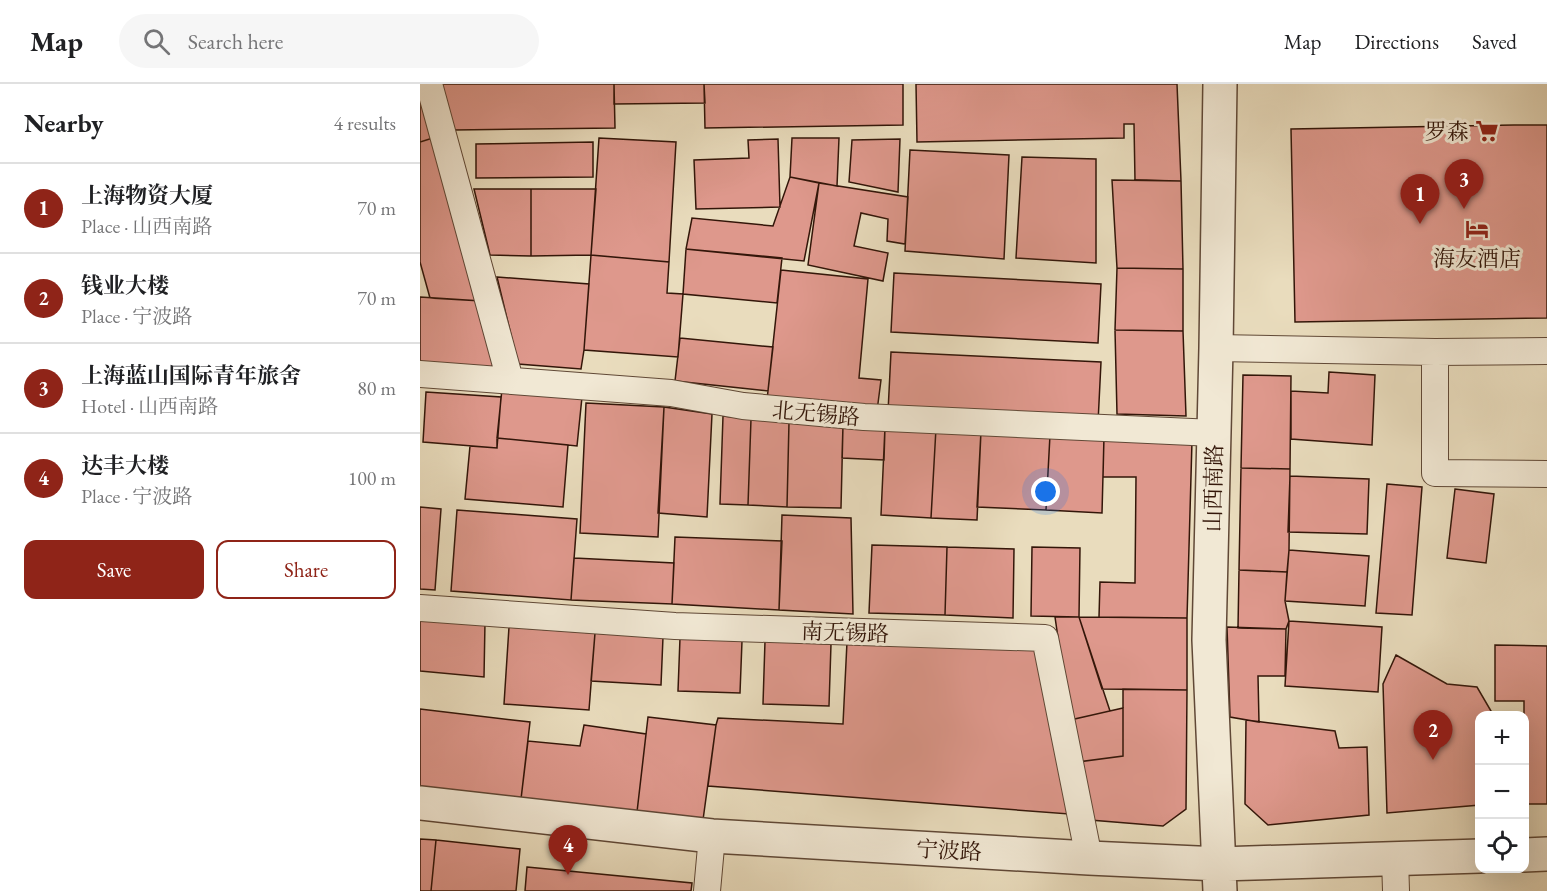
<!DOCTYPE html>
<html lang="en">
<head>
<meta charset="utf-8">
<style>
  body { margin:0; font-family:"EB Garamond","Noto Serif SC",serif; background:#f6f6f6; color:#202124 }
  .controls { position:absolute; right:18px; bottom:18px; display:grid; overflow:hidden; border-radius:12px; box-shadow:0 6px 24px #0002 }
  .controls button { width:54px; height:54px; display:grid; place-items:center; padding:0; border:0; border-bottom:2px solid #e0e0e0; background:#fff; color:#202124; font:30px sans-serif }
  .you { position:absolute; left:626px; top:408px; width:21px; height:21px; margin:-15px; border:4px solid #fff; border-radius:50%; background:#1a73e8; box-shadow:0 0 0 9px #1a73e833 }
  .badge { display:grid; place-items:center; width:39px; height:39px; border-radius:50%; background:#8f2418; color:#fff; font-size:20px; font-weight:700 }
  .pin { position:absolute; translate:-50% -50px; filter:drop-shadow(0 2px 3px #0008) }
  .pin::after { content:''; position:absolute; top:32px; width:21px; height:18px; background:inherit; clip-path:polygon(0 0,100% 0,50% 100%) }
  .list { margin:0; padding:0; list-style:none }
  h2 { display:flex; justify-content:space-between; align-items:center; height:78px; margin:0; padding:0 24px; font-size:26px }
  h2 small { font-size:20px; font-weight:400; color:#757577 }
  .list li { display:grid; grid-template-columns:39px 1fr auto; gap:18px; align-items:center; box-sizing:border-box; height:90px; padding:0 24px; border-top:2px solid #e0e0e0 }
  .list b { display:block; font-size:22px; white-space:nowrap }
  .list p { margin:0; font-size:20px; white-space:nowrap; color:#757577 }
  .list em { font-size:20px; font-style:normal; color:#757577 }
  .actions { display:flex; gap:12px; padding:18px 24px }
  .actions a { flex:1; padding:14px 0; border:2px solid #8f2418; border-radius:12px; text-align:center; font-size:21px; color:#8f2418 }
  .actions .main { background:#8f2418; color:#fff }
  .icon { flex:none; width:33px; height:33px; fill:none; stroke:currentColor; stroke-width:2; stroke-linecap:round; stroke-linejoin:round }
  .map { position:relative; flex:none; width:1127px; height:807px; overflow:hidden }
  header { display:flex; align-items:center; gap:36px; box-sizing:border-box; height:84px; padding:0 30px; background:#fff; border-bottom:2px solid #e0e0e0 }
  header strong { font-size:28px }
  nav { display:flex; gap:33px; margin-inline-start:auto; font-size:21px }
  .search { width:420px; height:54px; background:#f6f6f6; display:flex; align-items:center; gap:15px; box-sizing:border-box; padding:0 21px; border-radius:33px; color:#757577; font-size:22px }
  main { display:flex }
  aside { flex:1; background:#fff }
  .map>svg:first-child { display:block }
  .building { fill:#de988c; stroke:#331609; stroke-width:1.5 }
  .lines { fill:none; stroke-linecap:round; stroke-linejoin:round }
  .lane-casing { stroke:#604836; stroke-width:28 }
  .street-casing { stroke:#604836; stroke-width:36 }
  .lane { stroke:#f1e8d4; stroke-width:26 }
  .street { stroke:#f1e8d4; stroke-width:33 }
  .labels { text-anchor:middle; stroke-width:6; stroke-linejoin:round; paint-order:stroke }
  .poi-label { font-size:22px; fill:#331609; stroke:#f1e8d4; text-anchor:end }
  .street-label { font-size:22px; fill:#331609; stroke:#f1e8d4 }
</style>
</head>
<body>
<header>
<strong>Map</strong>
<div class="search"><svg class="icon" aria-label="search" viewBox="0 0 24 24"><circle cx="10" cy="10" r="6"/><path d="M15 15l6 6"/></svg>Search here</div>
<nav><a>Map</a><a>Directions</a><a>Saved</a></nav>
</header>
<main>
<aside>
<h2>Nearby<small>4 results</small></h2>
<ul class="list">
<li><span class="badge">1</span><div><b>上海物资大厦</b><p>Place · 山西南路</p></div><em>70 m</em></li>
<li><span class="badge">2</span><div><b>钱业大楼</b><p>Place · 宁波路</p></div><em>70 m</em></li>
<li><span class="badge">3</span><div><b>上海蓝山国际青年旅舍</b><p>Hotel · 山西南路</p></div><em>80 m</em></li>
<li><span class="badge">4</span><div><b>达丰大楼</b><p>Place · 宁波路</p></div><em>100 m</em></li>
</ul>
<div class="actions"><a class="main">Save</a><a>Share</a></div>
</aside>
<div class="map">
<svg width="1127" height="807" viewBox="0 0 1127 807">
  <rect width="100%" height="100%" fill="#e9dcbd"/>
  <filter id="stains"><feTurbulence type="fractalNoise" baseFrequency=".00333" numOctaves="4"/><feColorMatrix values="0 0 0 0 .2 0 0 0 0 .09 0 0 0 0 .02 0 0 0 .5 -.17"/></filter>
  <radialGradient id="worn" r=".72"><stop offset=".6" stop-color="#630" stop-opacity="0"/><stop offset="1" stop-color="#630" stop-opacity=".3"/></radialGradient>
  <path class="building" d="M 0,0 L 16,53 L 0,58 Z
    M 22,0 L 194,0 L 195,44 L 34,46 Z
    M 194,0 L 284,0 L 285,19 L 194,20 Z
    M 284,0 L 483,0 L 483,41 L 285,44 Z
    M 496,0 L 757,0 L 761,97 L 715,96 L 714,40 L 704,40 L 704,54 L 497,58 Z
    M 1094,41 L 1127,41 L 1127,234 L 875,238 L 871,45 Z
    M 16,53 L 61,217 L 10,214 L 0,178 L 0,58 Z
    M 179,54 L 256,58 L 249,178 L 171,171 Z
    M 372,54 L 419,54 L 417,102 L 370,93 Z
    M 358,55 L 360,123 L 276,125 L 274,76 L 329,74 L 328,56 Z
    M 480,55 L 478,108 L 429,98 L 432,56 Z
    M 173,58 L 173,93 L 56,94 L 56,60 Z
    M 490,66 L 589,71 L 584,175 L 485,167 Z
    M 602,73 L 676,75 L 676,179 L 596,174 Z
    M 370,93 L 399,99 L 384,177 L 266,165 L 272,134 L 353,142 Z
    M 692,96 L 761,97 L 763,185 L 697,184 Z
    M 399,99 L 488,113 L 485,160 L 467,157 L 468,135 L 441,129 L 434,162 L 468,169 L 463,197 L 388,181 Z
    M 54,105 L 111,105 L 111,172 L 70,171 Z
    M 111,105 L 176,105 L 171,171 L 111,172 Z
    M 266,165 L 362,174 L 357,219 L 263,210 Z
    M 171,171 L 249,178 L 247,209 L 263,210 L 258,273 L 164,266 Z
    M 697,184 L 763,185 L 763,247 L 695,246 Z
    M 361,186 L 448,195 L 439,294 L 461,296 L 457,327 L 347,316 Z
    M 474,189 L 681,200 L 678,259 L 471,248 Z
    M 77,193 L 169,200 L 164,266 L 161,285 L 98,280 Z
    M 0,213 L 61,217 L 76,288 L 0,283 Z
    M 695,246 L 763,247 L 766,332 L 697,330 Z
    M 260,254 L 353,263 L 348,307 L 255,297 Z
    M 471,268 L 681,278 L 678,339 L 468,328 Z
    M 909,288 L 955,291 L 952,361 L 871,355 L 871,307 L 908,309 Z
    M 823,291 L 871,292 L 870,385 L 821,384 Z
    M 82,305 L 162,313 L 157,362 L 77,354 Z
    M 6,308 L 81,313 L 77,364 L 3,358 Z
    M 166,319 L 244,323 L 238,453 L 160,449 Z
    M 244,323 L 292,330 L 287,433 L 238,429 Z
    M 303,332 L 331,335 L 328,421 L 300,420 Z
    M 331,335 L 369,338 L 367,423 L 328,421 Z
    M 369,338 L 423,341 L 421,424 L 367,423 Z
    M 423,341 L 465,343 L 464,376 L 422,374 Z
    M 465,343 L 516,344 L 511,434 L 461,431 Z
    M 516,344 L 561,347 L 557,436 L 511,434 Z
    M 561,347 L 630,351 L 626,426 L 557,423 Z
    M 630,351 L 684,353 L 682,429 L 626,426 Z
    M 684,352 L 772,357 L 767,534 L 679,533 L 680,498 L 715,499 L 716,393 L 683,393 Z
    M 77,354 L 148,361 L 143,423 L 45,415 L 50,362 L 77,364 Z
    M 821,384 L 870,385 L 869,466 L 867,488 L 819,486 Z
    M 870,392 L 949,395 L 947,450 L 868,448 Z
    M 967,400 L 1002,403 L 992,531 L 956,529 Z
    M 1035,405 L 1074,410 L 1066,479 L 1027,474 Z
    M 0,423 L 21,425 L 15,506 L 0,505 Z
    M 37,426 L 157,435 L 151,516 L 31,507 Z
    M 362,431 L 431,434 L 433,530 L 359,526 Z
    M 255,453 L 362,457 L 359,526 L 252,520 Z
    M 452,461 L 527,463 L 525,531 L 449,529 Z
    M 527,463 L 594,465 L 593,534 L 525,531 Z
    M 612,463 L 660,464 L 659,533 L 611,532 Z
    M 869,466 L 949,472 L 945,522 L 865,517 Z
    M 154,474 L 254,479 L 252,520 L 151,516 Z
    M 819,486 L 867,488 L 865,517 L 869,537 L 866,545 L 818,544 Z
    M 0,532 L 65,538 L 64,593 L 0,587 Z
    M 635,533 L 659,533 L 690,627 L 650,636 Z
    M 659,533 L 767,534 L 767,606 L 682,605 Z
    M 869,537 L 962,543 L 958,608 L 865,602 Z
    M 89,543 L 175,549 L 169,626 L 84,620 Z
    M 807,543 L 866,545 L 865,592 L 838,592 L 839,638 L 810,633 Z
    M 175,549 L 243,553 L 241,601 L 171,597 Z
    M 260,554 L 322,557 L 320,609 L 258,607 Z
    M 345,557 L 411,560 L 409,622 L 343,620 Z
    M 427,558 L 620,562 L 649,730 L 288,702 L 296,641 L 298,634 L 423,640 Z
    M 1075,561 L 1127,562 L 1127,720 L 1104,720 L 1104,617 L 1075,617 Z
    M 976,571 L 1027,600 L 1057,603 L 1071,627 L 1071,632 L 1060,632 L 1060,721 L 967,729 L 963,600 Z
    M 703,605 L 767,606 L 766,725 L 743,742 L 670,736 L 658,678 L 703,672 Z
    M 703,624 L 703,672 L 658,678 L 650,636 Z
    M 0,625 L 110,638 L 101,715 L 0,704 Z
    M 228,633 L 296,641 L 283,736 L 217,728 Z
    M 826,636 L 915,647 L 919,664 L 947,663 L 949,731 L 848,741 L 825,720 Z
    M 164,641 L 226,650 L 217,728 L 101,715 L 108,657 L 160,662 Z
    M 0,755 L 16,756 L 11,807 L 0,807 Z
    M 16,756 L 100,765 L 96,807 L 11,807 Z
    M 107,783 L 272,799 L 271,807 L 105,807 Z"/>
  <g class="lines">
    <g class="lane-casing">
      <path id="lane" d="M 9,0 L 90,296
        M 796,264 L 1015,268 L 1127,267
        M 1015,268 L 1015,389 L 1127,390
        M 0,290 L 251,309 L 323,322 L 444,333 L 794,349
        M 0,524 L 255,542 L 625,554 L 669,774
        M 975,774 L 976,807
        M 287,807 L 292,752"/>
    </g>
    <g class="street-casing">
      <path id="street" d="M 800,0 L 796,264 L 789,556 L 800,807
        M 0,719 L 292,752 L 669,774 L 799,780 L 1060,772
        M 1104,771 L 1127,770"/>
    </g>
    <use href="#lane" class="lane"/>
    <use href="#street" class="street"/>
  </g>
  <defs>
    <g id="supermarket-bare" transform="scale(1.8)"><path d="M-6-5.5h2.5l.6 2H6L4.5 2H-2.5L-4.4-4H-6ZM-1.5 3.2a1.3 1.3 0 1 0 .1 0ZM3 3.2a1.3 1.3 0 1 0 .1 0Z" fill="#8f2418" stroke="#f1e8d4" stroke-width="2.5" paint-order="stroke"/></g>
    <g id="hotel-bare" transform="scale(1.8)"><path d="M-6-4.5h1.5V1H6V5H4.5V3h-9V5H-6ZM-4 0a1.8 1.8 0 1 1 3.6 0ZM.5 0V-2.5h3Q6-2.5 6 0Z" fill="#8f2418" stroke="#f1e8d4" stroke-width="2.5" paint-order="stroke"/></g>
  </defs>
  <g fill-rule="evenodd">
    <use href="#supermarket-bare" x="1067" y="47"/>
    <use href="#hotel-bare" x="1057" y="145"/>
  </g>
  <g class="labels">
    <g class="poi-label">
      <text x="1049" y="55">罗森</text>
      <text x="1057" y="182" text-anchor="middle">海友酒店</text>
    </g>
    <g class="street-label">
      <text transform="translate(396 329) rotate(5)" y="8">北无锡路</text>
      <text transform="translate(793 404) rotate(-89)" y="8">山西南路</text>
      <text transform="translate(425 548) rotate(2)" y="8">南无锡路</text>
      <text transform="translate(529 766) rotate(3)" y="8">宁波路</text>
    </g>
  </g>
  <rect width="100%" height="100%" filter="url(#stains)"/>
  <rect width="100%" height="100%" fill="url(#worn)"/>
</svg>
<div class="controls">
<button>+</button>
<button>−</button>
<button><svg class="icon" aria-label="locate" viewBox="0 0 24 24"><circle cx="12" cy="12" r="6"/><path d="M12 2v4M12 18v4M2 12h4M18 12h4"/></svg></button>
</div>
<div class="you"></div>
<div class="pin badge" style="left:1000px;top:140px">1</div>
<div class="pin badge" style="left:1013px;top:676px">2</div>
<div class="pin badge" style="left:1044px;top:125px">3</div>
<div class="pin badge" style="left:148px;top:791px">4</div>
</div>
</main>
</body>
</html>
